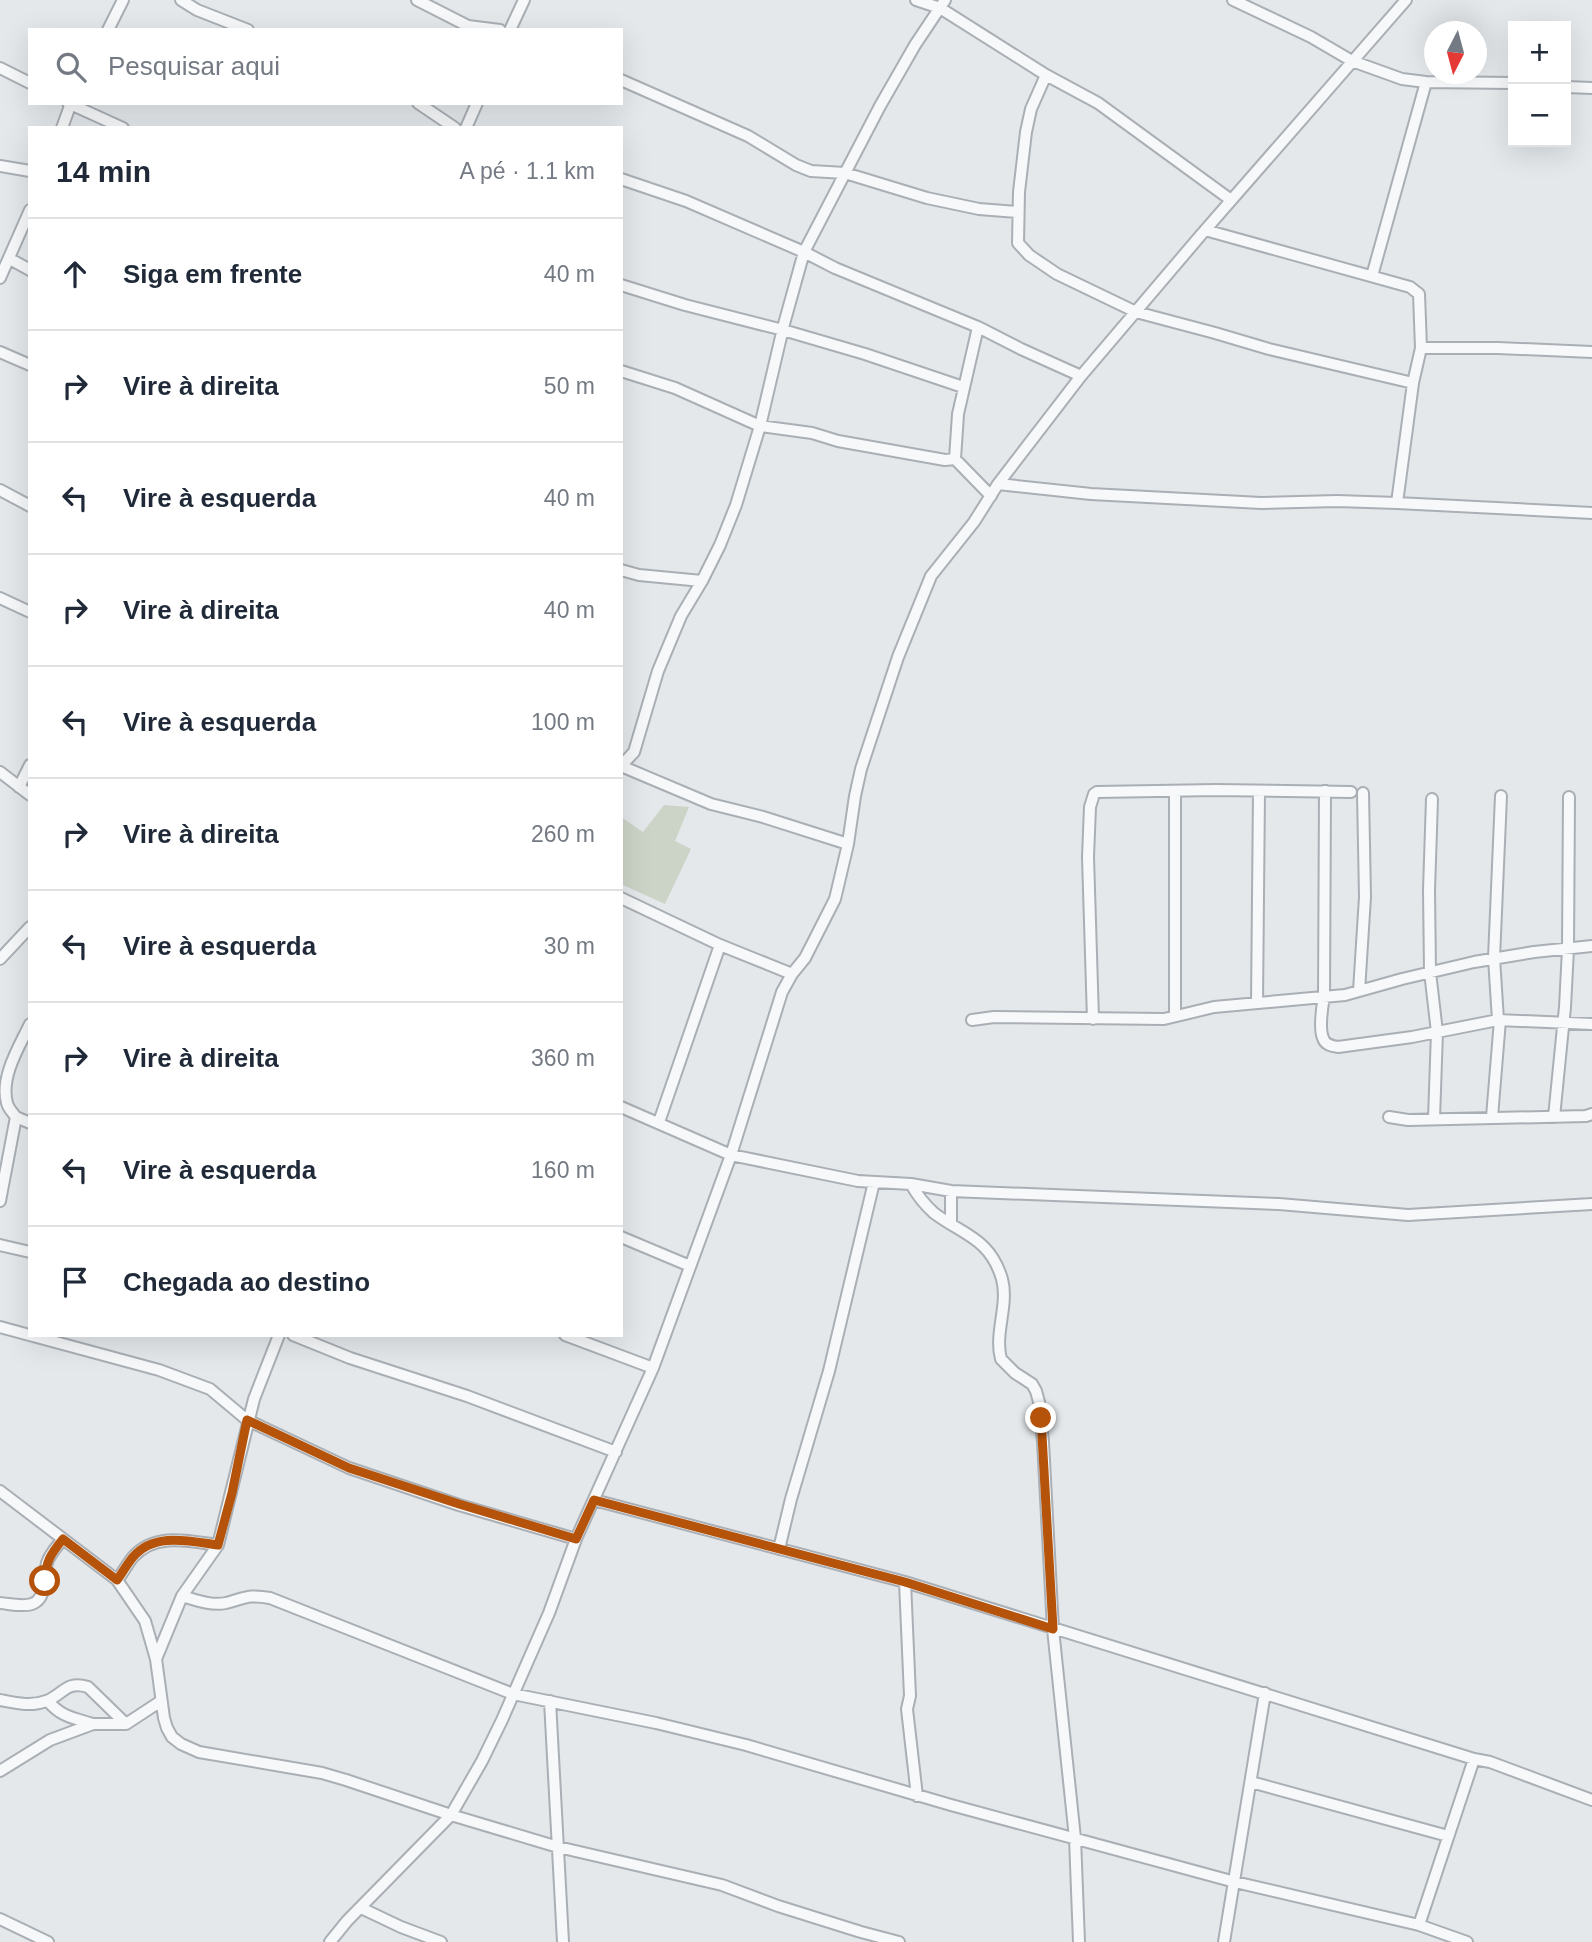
<!DOCTYPE html>
<html lang="pt">
<head>
<meta charset="utf-8">
<style>
  body { margin:0; font-family:Arial,sans-serif; background:#f2f2f3; color:#1f2937 }
  .controls { position:absolute; right:21px; top:21px; display:grid; overflow:hidden; border-radius:0px; box-shadow:0 7px 28px #0002 }
  .controls button { width:63px; height:63px; display:grid; place-items:center; padding:0; border:0; border-bottom:2px solid #e0e1e3; background:#fff; color:#1f2937; font:35px sans-serif }
  .compass { position:absolute; left:1424px; top:21px; width:63px; height:63px; border-radius:50%; background:#fff; box-shadow:0 7px 28px #0002; rotate:186deg }
  .stop { position:absolute; width:21px; height:21px; margin:-16px; border:5px solid #b45309; border-radius:50%; background:#fff }
  .stop.end { background:#b45309; border-color:#fff; box-shadow:0 2px 7px #0008 }
  .list { margin:0; padding:0; list-style:none }
  h2 { display:flex; justify-content:space-between; align-items:center; height:91px; margin:0; padding:0 28px; font-size:30px }
  h2 small { font-size:23px; font-weight:400; color:#747a83 }
  .list li { display:grid; grid-template-columns:46px 1fr auto; gap:21px; align-items:center; box-sizing:border-box; height:112px; padding:0 28px; border-top:2px solid #e0e1e3 }
  .list b { display:block; font-size:26px; white-space:nowrap }
  .list em { font-size:23px; font-style:normal; color:#747a83 }
  .icon { flex:none; width:38px; height:38px; fill:none; stroke:currentColor; stroke-width:2; stroke-linecap:round; stroke-linejoin:round }
  .map { position:relative; flex:none; width:1592px; height:1942px; overflow:hidden }
  .search { position:absolute; background:#fff; box-shadow:0 7px 28px #0002; left:28px; top:28px; width:595px; height:77px; display:flex; align-items:center; gap:18px; box-sizing:border-box; padding:0 24px; border-radius:0px; color:#747a83; font-size:26px }
  .panel { position:absolute; background:#fff; box-shadow:0 7px 28px #0002; left:28px; top:126px; width:595px; height:1211px; border-radius:0px }
  .map>svg:first-child { display:block }
  .green { fill:#cbd4c6 }
  .lines { fill:none; stroke-linecap:round; stroke-linejoin:round }
  .minor-casing { stroke:#a9afb5; stroke-width:14 }
  .minor { stroke:#f7f8f9; stroke-width:10 }
  .route { stroke:#b45309; stroke-width:9 }
</style>
</head>
<body>
<div class="map">
<svg width="1592" height="1942" viewBox="0 0 1592 1942">
  <rect width="100%" height="100%" fill="#e4e8eb"/>
  <path class="green" d="M 664,805 L 689,807 L 675,841 L 691,849 L 665,904 L 621,884 L 621,817 L 643,832 Z"/>
  <g class="lines">
    <g class="minor-casing">
      <path id="minor" d="M 181,0 L 197,10 L 248,30
        M 417,0 L 468,26 L 500,30
        M 916,0 L 940,8 L 1046,75 L 1098,103 L 1231,200
        M 1233,0 L 1311,37 L 1352,61 L 1402,79 L 1426,82 L 1513,83
        M 108,30 L 123,0
        M 510,30 L 524,0
        M 0,68 L 30,83
        M 1046,75 L 1031,109 L 1026,132 L 1019,192 L 1018,243 L 1029,255 L 1057,274 L 1136,312 L 1215,333 L 1269,349 L 1413,383
        M 621,80 L 748,136 L 796,165 L 811,171 L 845,173 L 927,198 L 979,209 L 1017,212
        M 1566,87 L 1592,88
        M 68,103 L 123,128
        M 418,103 L 455,128
        M 62,128 L 71,103
        M 466,128 L 477,103
        M 0,166 L 30,171
        M 621,179 L 686,201 L 804,252 L 835,268 L 978,327 L 1021,349 L 1081,376
        M 1205,230 L 1410,287 L 1419,294 L 1421,348 L 1413,383 L 1397,503
        M 10,259 L 30,270
        M 1372,276 L 1426,82
        M 0,278 L 30,210
        M 621,285 L 685,305 L 783,330 L 865,354 L 963,387
        M 978,327 L 958,414 L 955,459 L 991,496
        M 1421,348 L 1498,348 L 1592,352
        M 0,352 L 30,365
        M 621,371 L 675,388 L 760,426 L 812,433 L 838,441 L 945,460 L 955,459
        M 998,484 L 1091,494 L 1261,503 L 1337,501 L 1397,503 L 1592,513
        M 0,490 L 30,506
        M 621,570 L 639,575 L 702,581
        M 0,598 L 30,612
        M 621,766 L 634,752 L 658,671 L 681,616 L 702,581 L 720,545 L 736,505 L 760,426 L 784,324 L 804,252 L 880,106 L 915,45 L 945,0
        M 621,766 L 711,804 L 763,817 L 848,844
        M 0,772 L 30,795
        M 19,787 L 30,765
        M 1175,791 L 1175,1016
        M 1325,791 L 1324,997 C 1322,1007 1319,1029 1323,1038 C 1325,1045 1332,1046 1338,1047 L 1412,1037 L 1498,1020 L 1592,1024
        M 1432,799 L 1429,890 L 1430,972 L 1437,1032 L 1434,1119
        M 621,898 L 720,945 L 792,974
        M 0,959 L 30,927
        M 1359,991 L 1365,897 L 1363,793
        M 1257,1003 L 1259,791
        M 1093,1019 L 1088,857 L 1090,807 L 1094,794 L 1097,792 L 1216,790 L 1351,792
        M 972,1020 L 994,1017 L 1164,1019 L 1214,1007 L 1345,995 L 1402,979 L 1474,962 L 1534,952 L 1592,946
        M 1498,1020 L 1494,958 L 1501,796
        M 621,1107 L 731,1155 L 858,1181 L 911,1184 L 951,1191 L 1279,1204 L 1408,1215 L 1592,1204
        M 16,1117 L 30,1123
        M 1389,1117 L 1408,1120 L 1586,1116 L 1592,1114
        M 1492,1117 L 1500,1020
        M 1554,1117 L 1565,1007 L 1568,949 L 1569,797
        M 659,1122 L 720,945
        M 911,1184 C 917,1195 924,1204 934,1213 C 963,1235 990,1238 1002,1279 C 1009,1305 994,1333 1001,1359 L 1015,1373 L 1032,1384 L 1036,1391 L 1039,1402 L 1043,1442 L 1053,1629 L 1075,1838 L 1079,1942
        M 0,1201 L 16,1117 C 13,1113 8,1108 7,1103 C 0,1077 19,1047 30,1024
        M 951,1222 L 951,1191
        M 621,1237 L 690,1266
        M 0,1245 L 30,1252
        M 0,1327 L 159,1370 L 210,1389 L 247,1420 L 349,1468 L 459,1505 L 576,1539
        M 293,1335 L 350,1358 L 467,1396 L 616,1452
        M 565,1335 L 653,1368
        M 0,1491 L 117,1580 L 145,1621 L 156,1659 L 164,1718 L 167,1728 L 172,1737 L 181,1744 L 199,1752 L 322,1773 L 346,1780 L 451,1815 L 558,1847 L 722,1885 L 778,1906 L 861,1932 L 899,1942
        M 594,1500 L 905,1582 L 1474,1759 L 1490,1762 L 1592,1800
        M 779,1549 L 791,1499 L 829,1371 L 874,1182
        M 117,1580 C 123,1573 127,1564 133,1557 C 155,1532 189,1541 218,1545
        M 905,1582 L 910,1696 L 907,1709 L 917,1796
        M 182,1596 C 196,1600 211,1606 226,1603 C 245,1598 249,1594 270,1598 L 513,1694 L 656,1723 L 746,1745 L 951,1805 L 1235,1882 L 1419,1925 L 1467,1942
        M 0,1603 C 20,1605 41,1612 44,1585 C 45,1578 45,1570 47,1563 C 50,1553 57,1547 63,1539
        M 156,1659 L 182,1596 L 218,1545 L 254,1399 L 279,1335
        M 0,1700 C 15,1703 31,1707 46,1701 C 63,1695 66,1680 88,1687 L 126,1724
        M 48,1701 C 61,1717 74,1718 93,1724
        M 550,1701 L 563,1942
        M 0,1771 L 50,1740 L 93,1724 L 126,1724 L 161,1701
        M 1251,1782 L 1448,1836
        M 361,1908 L 401,1927 L 441,1942
        M 0,1919 L 48,1942
        M 1419,1925 L 1474,1759
        M 330,1942 L 347,1921 L 451,1815 L 482,1761 L 502,1720 L 549,1613 L 576,1539 L 653,1368 L 731,1155 L 782,992 L 792,974 L 805,958 L 835,899 L 848,844 L 855,796 L 861,769 L 898,657 L 931,576 L 974,522 L 998,484 L 1081,376 L 1200,236 L 1406,0
        M 1224,1942 L 1265,1693"/>
    </g>
    <use href="#minor" class="minor"/>
  </g>
  <g class="lines">
    <path class="route" d="M 45,1581 C 46,1561 50,1555 63,1539 L 117,1580 C 123,1572 127,1564 133,1557 C 154,1532 189,1541 218,1545 L 232,1493 L 247,1420 L 349,1468 L 459,1504 L 576,1539 L 594,1500 L 905,1582 L 1053,1629 L 1041,1418"/>
  </g>
</svg>
<div class="controls">
<button>+</button>
<button>−</button>
</div>
<svg class="compass" viewBox="-18 -18 36 36"><path d="M0-13l5 13h-10z" fill="#e53935"/><path d="M0 13l5-13h-10z" fill="#747a83"/></svg>
<div class="stop" style="left:45px;top:1581px"></div>
<div class="stop end" style="left:1041px;top:1418px"></div>
<div class="search"><svg class="icon" aria-label="search" viewBox="0 0 24 24"><circle cx="10" cy="10" r="6"/><path d="M15 15l6 6"/></svg>Pesquisar aqui</div>
<section class="panel">
<h2>14 min<small>A pé · 1.1 km</small></h2>
<ul class="list">
<li><svg class="icon" aria-label="ahead" viewBox="0 0 24 24"><path d="M12 20V5M6 11l6-6 6 6"/></svg><div><b>Siga em frente</b></div><em>40 m</em></li>
<li><svg class="icon" aria-label="right" viewBox="0 0 24 24"><path d="M7 20v-9h11M14 6l5 5-5 5"/></svg><div><b>Vire à direita</b></div><em>50 m</em></li>
<li><svg class="icon" aria-label="left" viewBox="0 0 24 24"><path d="M17 20v-9H6M10 6l-5 5 5 5"/></svg><div><b>Vire à esquerda</b></div><em>40 m</em></li>
<li><svg class="icon" aria-label="right" viewBox="0 0 24 24"><path d="M7 20v-9h11M14 6l5 5-5 5"/></svg><div><b>Vire à direita</b></div><em>40 m</em></li>
<li><svg class="icon" aria-label="left" viewBox="0 0 24 24"><path d="M17 20v-9H6M10 6l-5 5 5 5"/></svg><div><b>Vire à esquerda</b></div><em>100 m</em></li>
<li><svg class="icon" aria-label="right" viewBox="0 0 24 24"><path d="M7 20v-9h11M14 6l5 5-5 5"/></svg><div><b>Vire à direita</b></div><em>260 m</em></li>
<li><svg class="icon" aria-label="left" viewBox="0 0 24 24"><path d="M17 20v-9H6M10 6l-5 5 5 5"/></svg><div><b>Vire à esquerda</b></div><em>30 m</em></li>
<li><svg class="icon" aria-label="right" viewBox="0 0 24 24"><path d="M7 20v-9h11M14 6l5 5-5 5"/></svg><div><b>Vire à direita</b></div><em>360 m</em></li>
<li><svg class="icon" aria-label="left" viewBox="0 0 24 24"><path d="M17 20v-9H6M10 6l-5 5 5 5"/></svg><div><b>Vire à esquerda</b></div><em>160 m</em></li>
<li><svg class="icon" aria-label="arrive" viewBox="0 0 24 24"><path d="M6 21V4h12l-3 4 3 4H6"/></svg><div><b>Chegada ao destino</b></div></li>
</ul>
</section>
</div>
</body>
</html>
